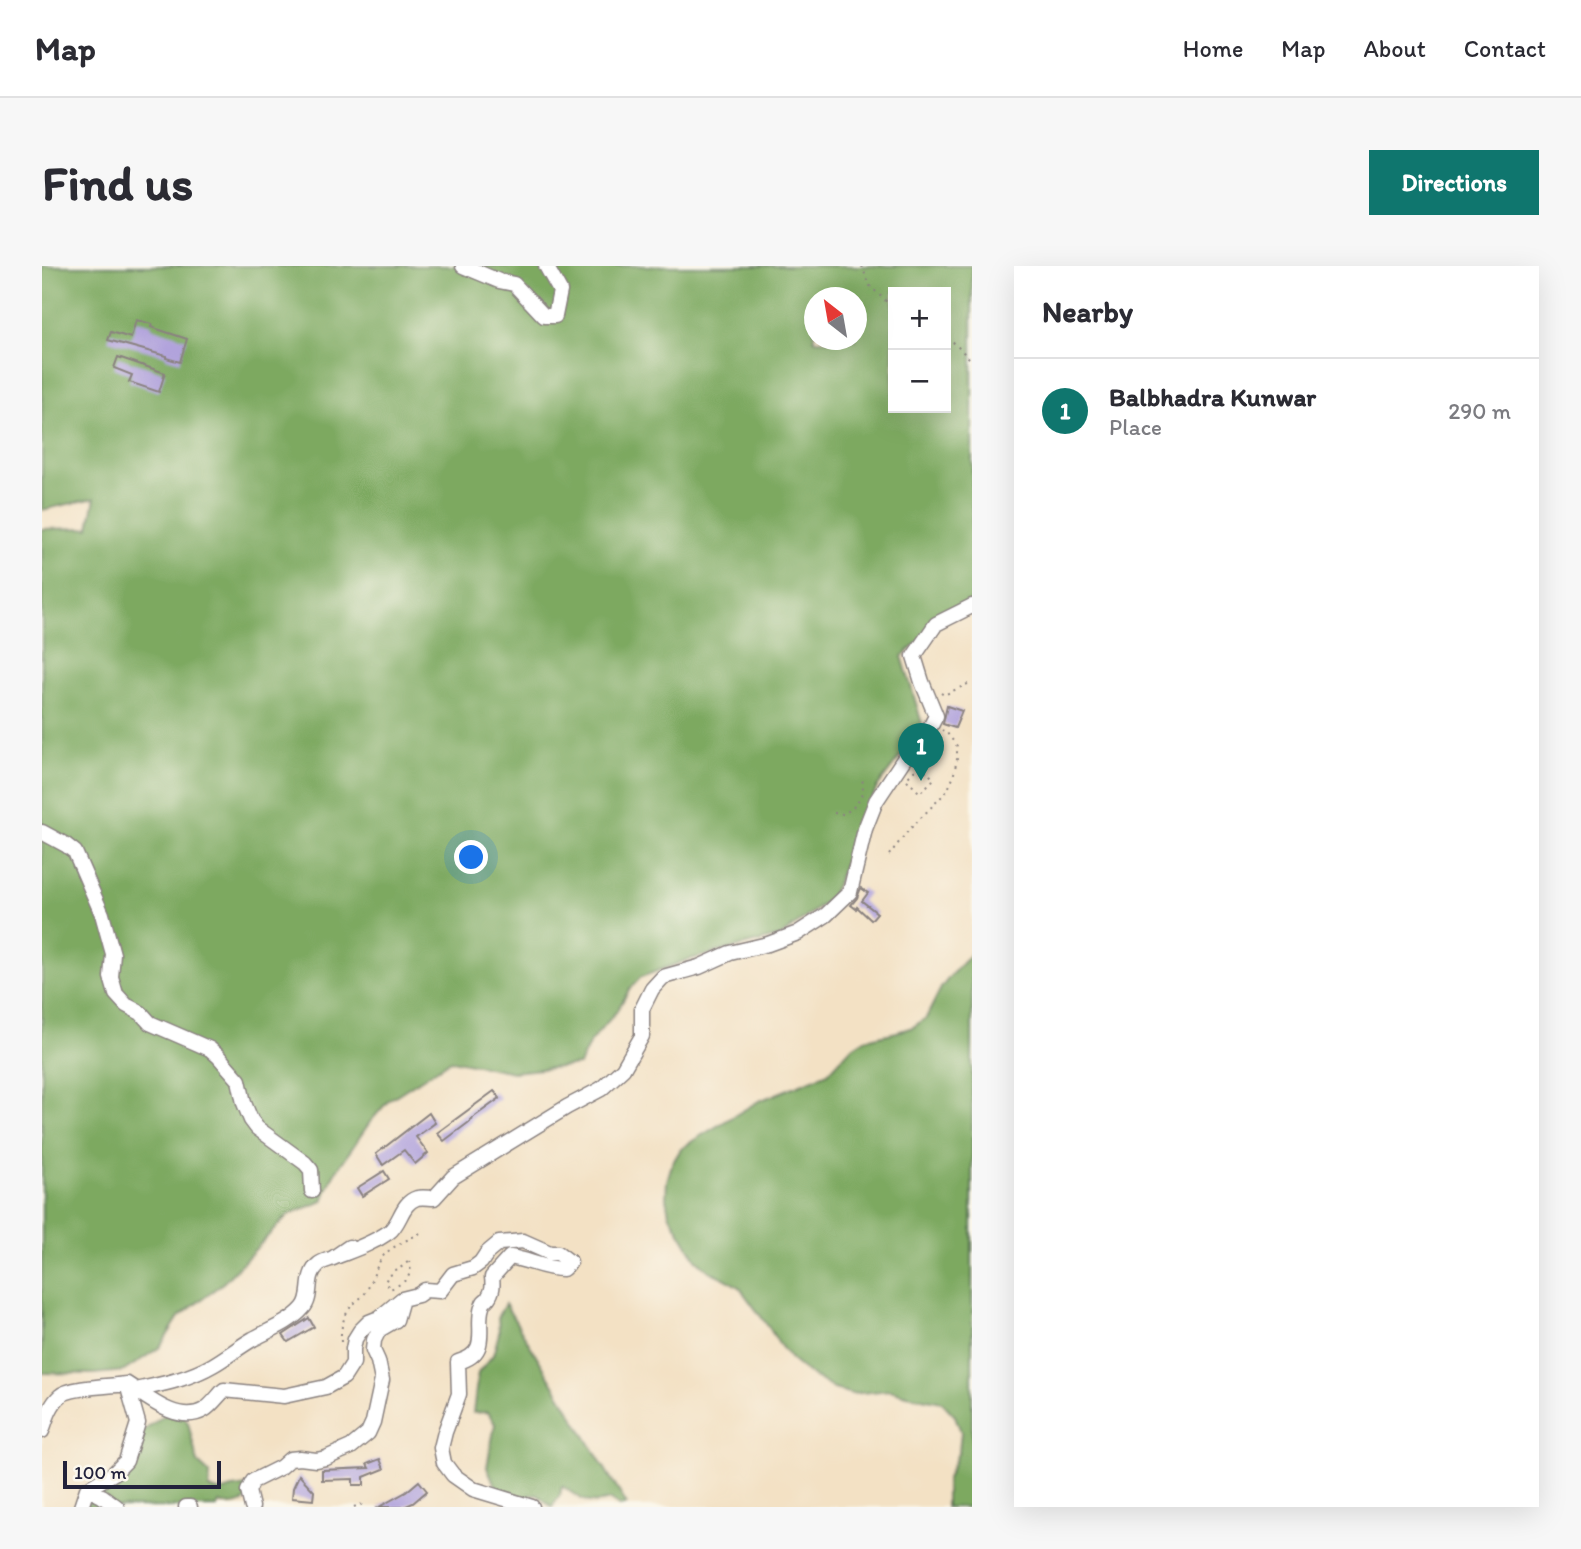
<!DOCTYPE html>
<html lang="en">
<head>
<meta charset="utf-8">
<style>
  body { margin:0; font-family:Itim,sans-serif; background:#f7f7f7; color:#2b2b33 }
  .controls { position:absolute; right:21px; top:21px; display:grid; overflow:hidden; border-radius:0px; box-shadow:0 7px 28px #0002 }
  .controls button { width:63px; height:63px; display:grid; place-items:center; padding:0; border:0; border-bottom:2px solid #e1e1e2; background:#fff; color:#2b2b33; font:35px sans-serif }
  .compass { position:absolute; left:762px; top:21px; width:63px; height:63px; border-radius:50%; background:#fff; box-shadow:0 7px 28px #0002; rotate:329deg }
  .scale { position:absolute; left:21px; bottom:18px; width:158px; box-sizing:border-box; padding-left:7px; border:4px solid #22223b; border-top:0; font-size:19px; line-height:24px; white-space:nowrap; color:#22223b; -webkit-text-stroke:5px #fbf7ec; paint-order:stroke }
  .you { position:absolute; left:430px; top:592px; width:24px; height:24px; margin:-18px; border:5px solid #fff; border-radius:50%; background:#1a73e8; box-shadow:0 0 0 10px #1a73e833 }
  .badge { display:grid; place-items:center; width:46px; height:46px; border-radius:50%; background:#0f766e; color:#fff; font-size:23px; font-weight:700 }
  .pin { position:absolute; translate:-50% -58px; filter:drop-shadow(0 2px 4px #0008) }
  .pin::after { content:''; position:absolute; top:37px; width:24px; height:21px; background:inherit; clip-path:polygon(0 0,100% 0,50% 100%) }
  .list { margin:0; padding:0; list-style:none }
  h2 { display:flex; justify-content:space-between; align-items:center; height:91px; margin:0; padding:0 28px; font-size:30px }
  h2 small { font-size:23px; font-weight:400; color:#7c7c81 }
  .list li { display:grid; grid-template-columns:46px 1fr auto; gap:21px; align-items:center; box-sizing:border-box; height:105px; padding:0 28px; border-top:2px solid #e1e1e2 }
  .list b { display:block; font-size:26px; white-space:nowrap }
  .list p { margin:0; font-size:23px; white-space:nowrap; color:#7c7c81 }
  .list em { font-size:23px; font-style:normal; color:#7c7c81 }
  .map { position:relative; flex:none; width:930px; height:1241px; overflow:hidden; border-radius:0px }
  header { display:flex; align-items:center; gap:42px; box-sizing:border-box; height:98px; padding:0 35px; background:#fff; border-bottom:2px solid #e1e1e2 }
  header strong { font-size:33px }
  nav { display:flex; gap:38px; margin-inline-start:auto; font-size:24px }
  .intro { display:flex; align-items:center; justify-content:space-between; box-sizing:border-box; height:168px; padding:0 42px }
  h1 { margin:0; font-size:49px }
  .button { padding:18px 32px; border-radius:0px; background:#0f766e; color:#fff; font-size:24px; font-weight:700 }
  main { display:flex; gap:42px; padding:0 42px }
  aside { flex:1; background:#fff; border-radius:0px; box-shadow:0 7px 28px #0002 }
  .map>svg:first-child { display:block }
  .forest { fill:#7da961; stroke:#50664e; stroke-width:2; fill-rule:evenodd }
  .building { fill:#b1a3dc }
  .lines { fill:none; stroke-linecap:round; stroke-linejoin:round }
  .minor-casing { stroke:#8a8280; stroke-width:17 }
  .path { stroke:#8a8280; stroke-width:2; stroke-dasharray:2 5; stroke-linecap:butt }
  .minor { stroke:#fff; stroke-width:14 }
</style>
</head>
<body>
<header>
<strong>Map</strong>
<nav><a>Home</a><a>Map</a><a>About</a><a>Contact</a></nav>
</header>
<div class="intro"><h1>Find us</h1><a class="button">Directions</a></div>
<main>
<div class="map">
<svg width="930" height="1241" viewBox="0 0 930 1241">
  <rect width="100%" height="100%" fill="#fbf7ec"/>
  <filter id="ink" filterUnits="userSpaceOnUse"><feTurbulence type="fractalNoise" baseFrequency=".0143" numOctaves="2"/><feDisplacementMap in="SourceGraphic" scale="14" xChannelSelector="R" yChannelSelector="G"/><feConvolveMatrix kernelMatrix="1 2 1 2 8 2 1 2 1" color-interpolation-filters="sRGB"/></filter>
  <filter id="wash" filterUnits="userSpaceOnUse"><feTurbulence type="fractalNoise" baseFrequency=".00686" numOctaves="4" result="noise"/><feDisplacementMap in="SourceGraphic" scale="28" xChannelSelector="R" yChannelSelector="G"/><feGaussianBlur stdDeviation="1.57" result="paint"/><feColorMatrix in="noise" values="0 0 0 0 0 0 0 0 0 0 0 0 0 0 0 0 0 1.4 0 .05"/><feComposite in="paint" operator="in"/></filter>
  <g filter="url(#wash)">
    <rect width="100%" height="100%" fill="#f3e1c4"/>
    <path class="forest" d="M 0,0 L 930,0 L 930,333 L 860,390 L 881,461 L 835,521 L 788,633 L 739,670 L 645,694 L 599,711 L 587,724 L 575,745 L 548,776 L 537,799 L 471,806 L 409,794 L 347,834 L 328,856 L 291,910 L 281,935 L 246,949 L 182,1016 L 137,1051 L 118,1081 L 82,1105 L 52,1108 L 0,1107 L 0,263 L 47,262 L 53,232 L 0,244 ZM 851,26 L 904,26 L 904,142 L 851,142 ZM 772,32 L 814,32 L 814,74 L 772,74 Z
      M 930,686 L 930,1241 L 904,1241 L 904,1215 L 917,1185 L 919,1166 L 913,1150 L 900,1136 L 865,1129 L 848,1124 L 810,1128 L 792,1123 L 763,1105 L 749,1093 L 737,1078 L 728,1063 L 698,1022 L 684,1013 L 667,1005 L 654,993 L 627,948 L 624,932 L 625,915 L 630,898 L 639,883 L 652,874 L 717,835 L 786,807 L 809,782 L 823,773 L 855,766 L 871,761 L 884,752 L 899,722 L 910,708 Z
      M 463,1038 L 585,1239 L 577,1240 L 568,1234 C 545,1241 539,1233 520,1220 L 518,1229 L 510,1241 L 496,1229 L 488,1229 L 484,1241 L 465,1231 L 452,1217 L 445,1201 L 453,1158 L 446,1146 L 431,1147 L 436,1107 L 451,1089 L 457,1067 L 456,1050 Z
      M 139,1146 L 146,1157 L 156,1197 L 168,1208 L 167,1222 L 179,1226 L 190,1222 L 205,1220 L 208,1232 C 197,1239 190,1241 177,1237 L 175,1241 L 45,1241 L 45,1238 L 59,1222 L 90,1205 L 93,1188 L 99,1180 L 100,1166 L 124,1148 Z"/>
    <g id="blocks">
      <path class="building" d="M 94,54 L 110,58 L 109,61 L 145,73 L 138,96 L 124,92 L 124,90 L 66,74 L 69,66 L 89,72 Z
        M 76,91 L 123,107 L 117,126 L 87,116 L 90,109 L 72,102 Z
        M 905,440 L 920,445 L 913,462 L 901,458 Z
        M 819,622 L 826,627 L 820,635 L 835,647 L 829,654 L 815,641 L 814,643 L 809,639 L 815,632 Z
        M 452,825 L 458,832 L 429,853 L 430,854 L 402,875 L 395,867 Z
        M 387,847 L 393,857 L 374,871 L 386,887 L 373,898 L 362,884 L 341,899 L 334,888 Z
        M 342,905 L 347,913 L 320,930 L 315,922 Z
        M 267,1052 L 272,1061 L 246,1076 L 241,1069 Z
        M 338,1193 L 342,1203 L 322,1211 L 322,1219 L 311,1219 L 311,1213 L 280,1214 L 280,1204 L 327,1202 L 325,1198 Z
        M 257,1209 L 272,1225 L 271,1234 L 250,1232 L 251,1222 Z
        M 377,1215 L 385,1225 L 371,1237 L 362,1241 L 337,1241 L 364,1226 Z"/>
    </g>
  </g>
  <g filter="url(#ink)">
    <use href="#blocks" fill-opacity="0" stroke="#8a8280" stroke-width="2"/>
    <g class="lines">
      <g class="minor-casing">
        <path id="minor" d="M 421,0 L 457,15 L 472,18 L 502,50 L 513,50 L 518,25 L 504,0
          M 0,566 L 24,579 L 33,586 L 60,648 L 71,688 L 69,711 L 74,728 L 84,739 L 99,747 L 108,757 L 168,783 L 176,790 L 197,814 L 202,837 L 209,854 L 215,862 L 263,897 L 269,904 L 270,925
          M 307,981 L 291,992 C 311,984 330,978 347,966 C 359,957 359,937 375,932 C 380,931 387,932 392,932 L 411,911 L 525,841 L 559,823 L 581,803 L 600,770 L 600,743 L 610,723 L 621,711 L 657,701 L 688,687 L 726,678 L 756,667 L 784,649 L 808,626 L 823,563 L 834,535 L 864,490 L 884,469 L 894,450 L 880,416 L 872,390 L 894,358 L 930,340
          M 360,1033 L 376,1029 L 383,1024 L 398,1025 L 411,1008 L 431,1002 L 439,996 L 445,987 L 457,977 L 481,975 L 508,987 L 516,987 L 528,996 L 521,1003 C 502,1003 487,994 468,991 L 450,1011 C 451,1019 451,1025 446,1032 C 442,1037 442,1034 440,1041 C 433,1061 450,1087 416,1096 L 417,1128 L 403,1166 L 399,1182 L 402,1197 L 411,1209 L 431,1223 L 490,1241
          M 94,1124 C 121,1118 147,1113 171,1099 C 185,1091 197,1081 211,1073 C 228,1064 249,1056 261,1042 C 272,1030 262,1010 277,998 C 280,995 287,994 291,992
          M 0,1165 C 4,1153 8,1139 18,1130 C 27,1121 70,1120 85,1118 C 105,1131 136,1159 162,1144 C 169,1140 176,1130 182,1124 L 242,1130 L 284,1121 L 302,1111 L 311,1097 L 311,1083 L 313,1073 L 318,1065 L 327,1056 L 337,1052 L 360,1033 L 354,1054 L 337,1064 L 332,1074 L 331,1084 L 336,1095 L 340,1114 L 331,1156 L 326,1167 L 309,1181 L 284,1192 L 274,1194 L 258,1192 L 248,1193 L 239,1201 L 211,1215 L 206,1225 L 210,1241
          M 45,1223 L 60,1230 L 75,1241
          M 39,1241 L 45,1223 L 72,1207 L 84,1195 L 96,1157 L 85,1118
          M 144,1241 L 148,1241"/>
      </g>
      <path class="path" d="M 820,0 L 827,19 L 851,42
        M 904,74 L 911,76 L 930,95
        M 899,427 L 902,429 L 930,416
        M 878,499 L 892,513 L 878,527 L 864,513 Z
        M 881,502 L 885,487
        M 792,547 L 802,548 C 815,540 824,529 820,513
        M 847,589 L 866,565 L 905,525 L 911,512 L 915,493 L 915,480 L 905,467 L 900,464
        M 367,995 C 373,1011 360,1018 348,1023 L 343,1016 L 346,1010 L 350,1008 L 352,1004 L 357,1003 Z
        M 299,1076 C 298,1062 302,1045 314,1036 C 318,1032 322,1030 325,1024 C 331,1013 334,999 342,989 C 352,979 368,973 380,966
        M 312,1241 L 318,1238 L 324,1241"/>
      <use href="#minor" class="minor"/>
    </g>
  </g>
</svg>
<div class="controls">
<button>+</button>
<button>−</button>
</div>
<svg class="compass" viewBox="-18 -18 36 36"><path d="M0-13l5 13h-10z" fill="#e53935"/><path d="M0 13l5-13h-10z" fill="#7c7c81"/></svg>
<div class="scale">100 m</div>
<div class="you"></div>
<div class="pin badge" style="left:879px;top:515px">1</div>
</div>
<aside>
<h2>Nearby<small></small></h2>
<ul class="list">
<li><span class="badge">1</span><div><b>Balbhadra Kunwar</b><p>Place</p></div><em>290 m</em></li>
</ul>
</aside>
</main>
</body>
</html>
